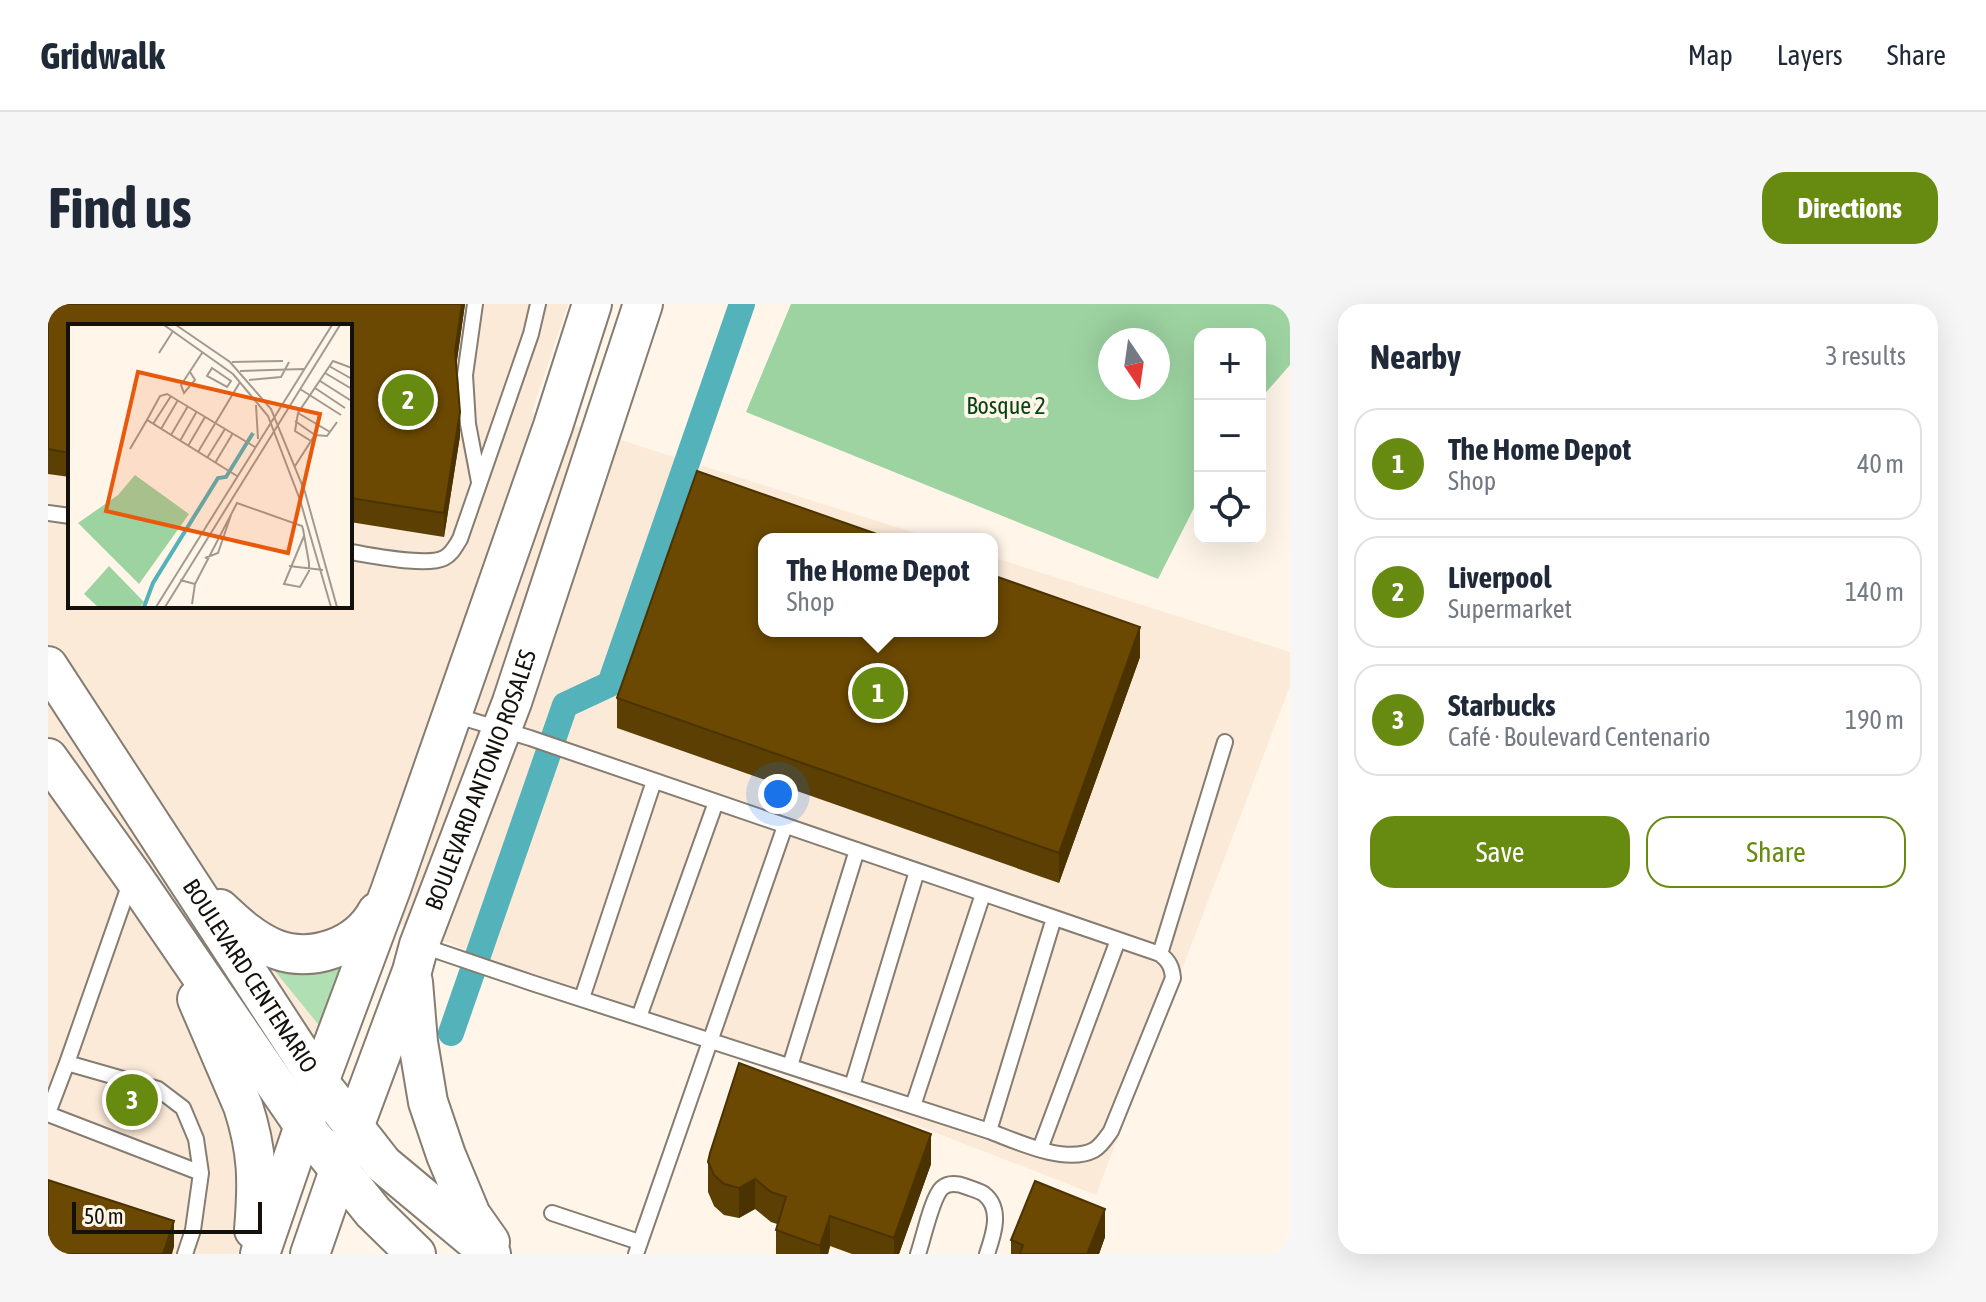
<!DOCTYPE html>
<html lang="en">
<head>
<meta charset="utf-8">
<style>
  body { margin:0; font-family:"Asap Condensed",sans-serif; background:#f6f6f7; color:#1f2937 }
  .controls { position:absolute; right:24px; top:24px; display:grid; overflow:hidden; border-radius:16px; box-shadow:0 8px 32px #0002 }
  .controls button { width:72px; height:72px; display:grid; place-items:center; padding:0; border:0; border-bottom:2px solid #e0e1e3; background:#fff; color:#1f2937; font:40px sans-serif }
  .compass { position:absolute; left:1050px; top:24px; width:72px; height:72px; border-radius:50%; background:#fff; box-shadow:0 8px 32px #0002; rotate:167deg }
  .scale { position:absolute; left:24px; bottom:20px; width:190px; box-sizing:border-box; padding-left:8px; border:4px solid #14110d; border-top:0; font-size:22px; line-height:28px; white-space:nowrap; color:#14110d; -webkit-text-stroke:6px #fff6e9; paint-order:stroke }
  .you { position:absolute; left:730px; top:490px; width:28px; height:28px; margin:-20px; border:6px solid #fff; border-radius:50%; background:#1a73e8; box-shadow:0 0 0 12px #1a73e833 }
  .badge { display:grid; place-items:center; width:52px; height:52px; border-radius:50%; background:#678a10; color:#fff; font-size:26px; font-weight:700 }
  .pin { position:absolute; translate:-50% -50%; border:4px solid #fff; box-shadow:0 2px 8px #0006 }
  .popup { position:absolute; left:710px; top:229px; width:240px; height:104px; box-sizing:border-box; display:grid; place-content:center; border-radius:16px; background:#fff; filter:drop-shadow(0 2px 6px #0005); font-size:26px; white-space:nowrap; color:#747a83 }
  .popup b { font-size:30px; color:#1f2937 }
  .popup::after { content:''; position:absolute; left:50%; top:100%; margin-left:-16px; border:16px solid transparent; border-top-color:#fff }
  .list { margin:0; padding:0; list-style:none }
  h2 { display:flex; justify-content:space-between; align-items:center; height:104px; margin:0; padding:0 32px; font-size:34px }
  h2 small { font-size:26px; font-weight:400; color:#747a83 }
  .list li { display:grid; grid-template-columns:52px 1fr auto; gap:24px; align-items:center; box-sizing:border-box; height:112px; margin:0 16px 16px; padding:0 16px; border:2px solid #e0e1e3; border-radius:24px }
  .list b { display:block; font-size:30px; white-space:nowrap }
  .list p { margin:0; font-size:26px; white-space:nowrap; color:#747a83 }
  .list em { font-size:26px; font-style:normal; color:#747a83 }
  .actions { display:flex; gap:16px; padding:24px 32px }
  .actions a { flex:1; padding:18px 0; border:2px solid #678a10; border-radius:24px; text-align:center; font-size:28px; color:#678a10 }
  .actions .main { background:#678a10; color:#fff }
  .icon { flex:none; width:44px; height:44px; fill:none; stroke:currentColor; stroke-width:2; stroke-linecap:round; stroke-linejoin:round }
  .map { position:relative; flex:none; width:1242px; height:950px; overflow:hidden; border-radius:24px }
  header { display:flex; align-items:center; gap:48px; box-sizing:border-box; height:112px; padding:0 40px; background:#fff; border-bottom:2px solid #e0e1e3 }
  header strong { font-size:38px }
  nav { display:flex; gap:44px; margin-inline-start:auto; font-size:28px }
  .intro { display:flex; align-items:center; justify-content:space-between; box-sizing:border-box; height:192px; padding:0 48px }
  h1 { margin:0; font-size:56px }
  .button { padding:20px 36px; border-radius:24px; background:#678a10; color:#fff; font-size:28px; font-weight:700 }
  main { display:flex; gap:48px; padding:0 48px }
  aside { flex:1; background:#fff; border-radius:24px; box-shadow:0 8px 32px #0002 }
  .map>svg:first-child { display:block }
  .commercial { fill:#fcead9; fill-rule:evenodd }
  .green { fill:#afdfb2 }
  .forest { fill:#9dd3a1; fill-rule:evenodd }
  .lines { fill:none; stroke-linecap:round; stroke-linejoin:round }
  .canal { stroke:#54b2ba; stroke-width:26 }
  .lane-casing { stroke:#857d72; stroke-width:18 }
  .secondary-casing { stroke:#857d72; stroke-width:42 }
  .lane { stroke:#fff; stroke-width:14 }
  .secondary { stroke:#fff; stroke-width:38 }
  .wall { fill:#5c3f02 }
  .shaded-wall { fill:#4b3301 }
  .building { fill:#6b4902; stroke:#4b3301; stroke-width:2 }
  .labels { text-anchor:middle; stroke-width:8; stroke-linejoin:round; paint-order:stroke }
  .park-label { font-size:24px; fill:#064315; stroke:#fff6e9 }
  .street-label { font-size:24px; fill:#14110d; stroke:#fff6e9 }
  .inset-river { fill:none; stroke:#54b2ba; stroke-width:4 }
  .inset-road { fill:none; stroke:#a19a91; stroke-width:2 }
  .view { fill:#e8590c; fill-opacity:0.15; stroke:#e8590c; stroke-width:4 }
  .inset-edge { fill:none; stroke:#14110d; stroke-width:4 }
</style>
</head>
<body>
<header>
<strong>Gridwalk</strong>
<nav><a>Map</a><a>Layers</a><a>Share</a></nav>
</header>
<div class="intro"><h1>Find us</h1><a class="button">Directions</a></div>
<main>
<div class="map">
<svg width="1242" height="950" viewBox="0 0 1242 950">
  <rect width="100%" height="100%" fill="#fff6e9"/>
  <path class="commercial" d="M 0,0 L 520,0 L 484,108 L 886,235 L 716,235 L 716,327 L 944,327 L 944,253 L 1242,348 L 1242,382 L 1048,891 L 313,605 L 189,950 L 0,950 ZM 22,22 L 302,22 L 302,302 L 22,302 Z"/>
  <path class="green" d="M 306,646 L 274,725 L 222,661 Z"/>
  <path class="forest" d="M 743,0 L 1242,0 L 1242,61 L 1212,95 L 1212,30 L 1152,30 L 1152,192 L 1110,275 L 698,108 ZM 1062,36 L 1110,36 L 1110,84 L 1062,84 Z"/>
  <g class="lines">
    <path class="canal" d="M 403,729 L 517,401 L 562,380 L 694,0"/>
    <g class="lane-casing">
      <path id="lane" d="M 427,0 L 417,71 L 420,120 L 431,178
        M 0,209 L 22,212
        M 302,248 C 323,251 378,263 396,254 C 404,250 407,243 412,235 L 483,30 L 490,0
        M 406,411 L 482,434 L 1112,650 L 1177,438
        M 82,579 L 19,759 L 110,785 L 135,804 L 148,835 L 153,869 L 145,926 L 137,950
        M 372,641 L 484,679 L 941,827 C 968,837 1017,861 1046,846 C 1053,842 1058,834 1063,827 L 1125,674 C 1124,663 1121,657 1112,650
        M 534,694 L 606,477
        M 591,713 L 668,498
        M 742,762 L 809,546
        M 804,782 L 869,567
        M 865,802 L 935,590
        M 0,809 L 19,759
        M 0,810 L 153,869
        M 941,827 L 1006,614
        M 992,845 L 1070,636
        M 504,909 L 591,938
        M 588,950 L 737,522
        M 870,950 C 875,936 884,893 894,884 C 901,878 911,880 919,883 C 924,885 932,887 936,890 C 955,905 945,932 939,950"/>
    </g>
    <g class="secondary-casing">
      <g id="secondary">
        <path id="s1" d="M 0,362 L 271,778 L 335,860 L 443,950"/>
        <path d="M 0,454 L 84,571 L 256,822 L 325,908 L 368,950"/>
        <path d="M 172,605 C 189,621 205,636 227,645 C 264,659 310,643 329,608"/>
        <path d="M 365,678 L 370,738 L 380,798 L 398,851 L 423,911 L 442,938"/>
        <path d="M 149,695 L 195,802 C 210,848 210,878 206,926"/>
        <path d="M 212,950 L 271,778 L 343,585 L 505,122 L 544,0"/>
        <path id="s2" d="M 262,950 L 306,823 L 364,667 L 371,641 L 464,398 L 595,0"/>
      </g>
    </g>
    <use href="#lane" class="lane"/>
    <use href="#secondary" class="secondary"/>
  </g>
  <path class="wall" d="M 0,0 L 417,0 L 408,62 L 412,132 L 396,233 L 302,218 L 302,22 L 22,22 L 22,173 L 0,170 Z
    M 1092,353 L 1011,579 L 569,424 L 569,394 Z
    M 660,858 L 883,860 L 851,950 L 804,950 L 782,942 L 780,950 L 728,950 L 728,926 L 729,920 L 723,918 L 707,905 L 691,914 L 676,911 L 666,902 L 660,888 Z
    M 1057,933 L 1051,950 L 963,950 L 963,936 Z"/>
  <path class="shaded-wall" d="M 414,0 L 417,0 L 407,71 L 407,47 Z
    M 412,108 L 412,132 L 396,233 L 396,209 Z
    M 1092,323 L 1092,353 L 1011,579 L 1011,549 Z
    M 883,830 L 883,860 L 851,950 L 846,950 L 846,934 Z
    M 707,875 L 707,905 L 691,914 L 691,884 Z
    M 1057,905 L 1057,933 L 1051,950 L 1039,950 Z
    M 782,912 L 782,942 L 780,950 L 772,950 L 772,942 Z
    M 126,917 L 126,943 L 124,950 L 115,950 Z"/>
  <path class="building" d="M 0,0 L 414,0 L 407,47 L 412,108 L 396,209 L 302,194 L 302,22 L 22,22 L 22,149 L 0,145 Z
    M 649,167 L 843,235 L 716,235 L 716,327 L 944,327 L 944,271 L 1092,323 L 1011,549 L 569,394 Z
    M 691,759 L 883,830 L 846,934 L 782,912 L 772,942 L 728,926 L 738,893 L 723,888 L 707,875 L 691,884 L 676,880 L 666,871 L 660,858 L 662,849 Z
    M 0,876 L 126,917 L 115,950 L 0,950 Z
    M 987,877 L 1057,905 L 1039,950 L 972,950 L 975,941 L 963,936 Z"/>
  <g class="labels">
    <g class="park-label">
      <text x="958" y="110">Bosque 2</text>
    </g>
    <g class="street-label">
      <text dy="8" stroke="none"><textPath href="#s2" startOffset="504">BOULEVARD ANTONIO ROSALES</textPath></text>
      <text dy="8" stroke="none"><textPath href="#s1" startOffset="370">BOULEVARD CENTENARIO</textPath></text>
    </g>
  </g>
  <g transform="translate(20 20)">
    <rect width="284" height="284" fill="#fff6e9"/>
    <path d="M 67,151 L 121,190 L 71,260 L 10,199 L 50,171 ZM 41,242 L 76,278 L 72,283 L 30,283 L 16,270 Z" fill="#9dd3a1"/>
    <path class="inset-river" d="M 76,283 L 85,259 L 150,154 L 158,153 L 185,109"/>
    <path class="inset-road" d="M 96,1 L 165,50 L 200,92 L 232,176 L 263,283M 108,1 L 162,38 L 203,85 L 237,168 L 269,283M 91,29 L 105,7M 164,38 L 215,37M 261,42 L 284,55M 144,44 L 163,57 L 159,63 L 139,52 ZM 172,47 L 236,45M 122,48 L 127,56 L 116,69 L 113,61 L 134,29M 257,49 L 284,65M 181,56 L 213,53 L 221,38M 252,57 L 282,76M 247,64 L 277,84M 232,65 L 273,91M 188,81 L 190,115M 230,89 L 262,108M 79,96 L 92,72 L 99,70 L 187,123M 227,97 L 247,111M 85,100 L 103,72M 93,105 L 110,76M 103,111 L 120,82M 112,117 L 129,87M 243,117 L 247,111 L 259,112 L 269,98M 120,122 L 137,93M 62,125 L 79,96 L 169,152M 130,128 L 172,58M 139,134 L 157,105M 147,139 L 165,109M 227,142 L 243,117 L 227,107 L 230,89 L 265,37 L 284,44M 137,234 L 150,229 L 163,191M 221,242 L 255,246M 112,256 L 127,260 L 124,280M 127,260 L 169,179 L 234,202 L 235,205 L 241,239 L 241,247 L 232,263 L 216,260 L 236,212M 88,283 L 264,1M 97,283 L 272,1"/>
    <path class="view" d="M 70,48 L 252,90 L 220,229 L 38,187 Z"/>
    <rect width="284" height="284" class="inset-edge"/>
  </g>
</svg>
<div class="controls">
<button>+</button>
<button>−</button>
<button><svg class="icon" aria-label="locate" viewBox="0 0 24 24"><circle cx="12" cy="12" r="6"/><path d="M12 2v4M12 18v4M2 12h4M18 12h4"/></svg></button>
</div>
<svg class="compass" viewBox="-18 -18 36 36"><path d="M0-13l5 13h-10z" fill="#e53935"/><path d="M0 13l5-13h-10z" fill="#747a83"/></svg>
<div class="scale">50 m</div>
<div class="you"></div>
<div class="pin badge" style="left:830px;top:389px">1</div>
<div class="popup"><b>The Home Depot</b>Shop</div>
<div class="pin badge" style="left:360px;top:96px">2</div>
<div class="pin badge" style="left:84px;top:796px">3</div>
</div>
<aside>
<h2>Nearby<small>3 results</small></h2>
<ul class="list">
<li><span class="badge">1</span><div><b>The Home Depot</b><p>Shop</p></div><em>40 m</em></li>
<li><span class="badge">2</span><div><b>Liverpool</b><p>Supermarket</p></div><em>140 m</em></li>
<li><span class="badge">3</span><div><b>Starbucks</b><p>Café · Boulevard Centenario</p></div><em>190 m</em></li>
</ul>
<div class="actions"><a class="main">Save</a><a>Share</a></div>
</aside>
</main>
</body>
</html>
